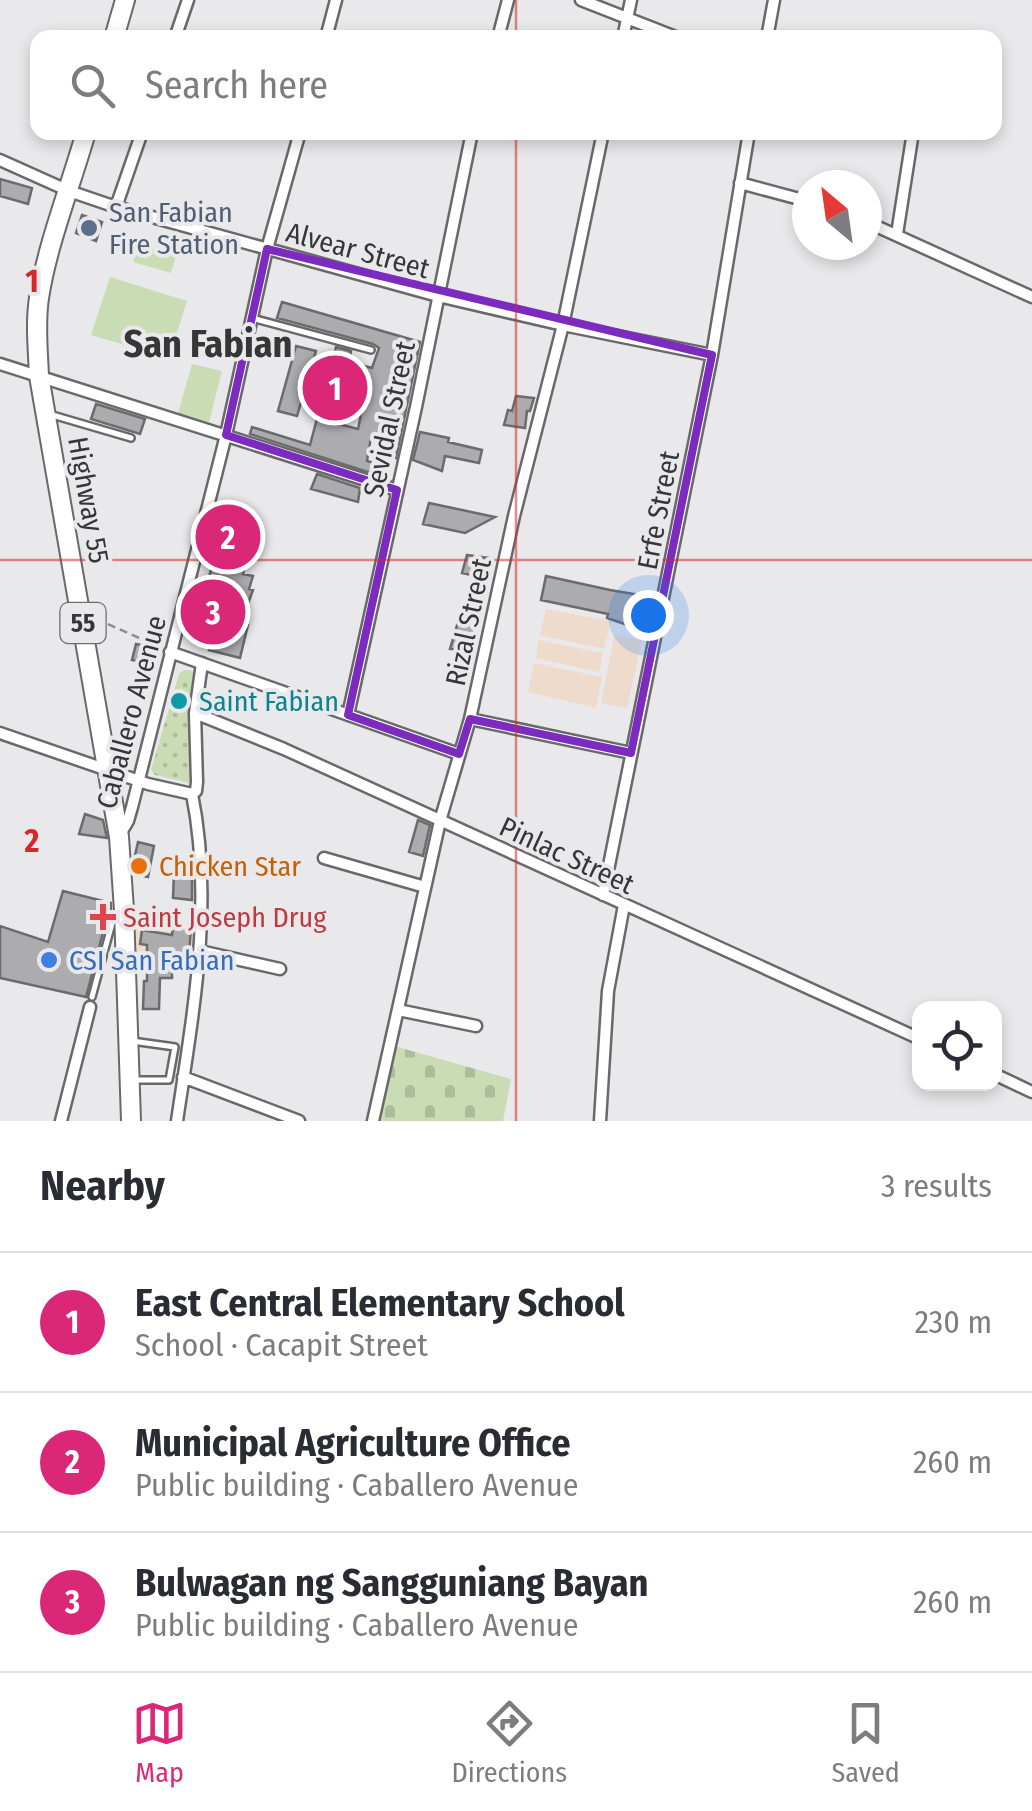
<!DOCTYPE html>
<html lang="en">
<head>
<meta charset="utf-8">
<style>
  body { margin:0; font-family:"Fira Sans Condensed",sans-serif; background:#f2f2f3; color:#2b2b33 }
  .controls { position:absolute; right:30px; bottom:30px; display:grid; overflow:hidden; border-radius:20px; box-shadow:0 5px 15px #0003 }
  .controls button { width:90px; height:90px; display:grid; place-items:center; padding:0; border:0; border-bottom:2px solid #e1e1e2; background:#fff; color:#2b2b33; font:50px sans-serif }
  .compass { position:absolute; left:792px; top:170px; width:90px; height:90px; border-radius:50%; background:#fff; box-shadow:0 5px 15px #0003; rotate:331deg }
  .you { position:absolute; left:648px; top:615px; width:35px; height:35px; margin:-25px; border:8px solid #fff; border-radius:50%; background:#1a73e8; box-shadow:0 0 0 15px #1a73e833 }
  .badge { display:grid; place-items:center; width:65px; height:65px; border-radius:50%; background:#db2777; color:#fff; font-size:32px; font-weight:700 }
  .pin { position:absolute; translate:-50% -50%; border:5px solid #fff; box-shadow:0 2px 10px #0006 }
  .list { margin:0; padding:0; list-style:none }
  h2 { display:flex; justify-content:space-between; align-items:center; height:130px; margin:0; padding:0 40px; font-size:42px }
  h2 small { font-size:32px; font-weight:400; color:#7c7c81 }
  .list li { display:grid; grid-template-columns:65px 1fr auto; gap:30px; align-items:center; box-sizing:border-box; height:140px; padding:0 40px; border-top:2px solid #e1e1e2 }
  .list b { display:block; font-size:38px; white-space:nowrap }
  .list p { margin:0; font-size:32px; white-space:nowrap; color:#7c7c81 }
  .list em { font-size:32px; font-style:normal; color:#7c7c81 }
  .icon { flex:none; width:55px; height:55px; fill:none; stroke:currentColor; stroke-width:2; stroke-linecap:round; stroke-linejoin:round }
  .map { position:relative; flex:none; width:1032px; height:1121px; overflow:hidden }
  .search { position:absolute; background:#fff; box-shadow:0 5px 15px #0003; left:30px; right:30px; top:30px; height:110px; display:flex; align-items:center; gap:25px; box-sizing:border-box; padding:0 35px; border-radius:20px; color:#7c7c81; font-size:38px }
  .sheet { height:550px; background:#fff }
  nav { display:flex; justify-content:space-around; align-items:center; box-sizing:border-box; height:140px; border-top:2px solid #e1e1e2; background:#fff; font-size:28px; color:#7c7c81 }
  nav a { display:grid; justify-items:center; gap:5px }
  nav .on { color:#db2777 }
  .map>svg:first-child { display:block }
  .commercial { fill:#efdbcc }
  .grass { fill:url(#grass-dots) }
  .cemetery { fill:url(#cemetery-stones) }
  .garden { fill:#c9dcb4 }
  .building { fill:#acacae; stroke:#6b6b6c; stroke-width:2.5; fill-rule:evenodd }
  .lines { fill:none; stroke-linecap:round; stroke-linejoin:round }
  .service-casing { stroke:#69696b; stroke-width:10 }
  .minor-casing { stroke:#69696b; stroke-width:15 }
  .trunk-casing { stroke:#69696b; stroke-width:22 }
  .path { stroke:#8d8d8f; stroke-width:2.5; stroke-dasharray:8 5; stroke-linecap:butt }
  .service { stroke:#fff; stroke-width:5 }
  .minor { stroke:#fff; stroke-width:10 }
  .trunk { stroke:#fff; stroke-width:18 }
  .marked { fill:none; stroke:#7b2cbf; stroke-width:8; stroke-linejoin:round }
  .grid { fill:none; stroke:#d62828; stroke-width:2.5; stroke-opacity:0.55 }
  .service-dot { fill:#5c6f8a; stroke:#e9e9eb; stroke-width:4 }
  .culture-dot { fill:#0f9aa8; stroke:#e9e9eb; stroke-width:4 }
  .food-dot { fill:#e8710a; stroke:#e9e9eb; stroke-width:4 }
  .health-dot { fill:#e0444e; stroke:#e9e9eb; stroke-width:4 }
  .shop-dot { fill:#3f7fe0; stroke:#e9e9eb; stroke-width:4 }
  .labels { text-anchor:middle; stroke-width:8; stroke-linejoin:round; paint-order:stroke }
  .shield { fill:#e9e9eb; stroke:#6c6c6d; stroke-width:2.5 }
  .shield-label { font-size:25px; font-weight:bold; fill:#363637 }
  .service-label { font-size:28px; fill:#4e5e75; stroke:#e9e9eb; text-anchor:start }
  .street-label { font-size:28px; fill:#363637; stroke:#e9e9eb }
  .culture-label { font-size:28px; fill:#0d838f; stroke:#e9e9eb; text-anchor:start }
  .food-label { font-size:28px; fill:#c56008; stroke:#e9e9eb; text-anchor:start }
  .health-label { font-size:28px; fill:#be3a42; stroke:#e9e9eb; text-anchor:start }
  .shop-label { font-size:28px; fill:#366cbe; stroke:#e9e9eb; text-anchor:start }
  .district-label { font-size:38px; font-weight:bold; fill:#363637; stroke:#e9e9eb }
  .grid-label { font-size:32px; text-anchor:middle; font-weight:bold; fill:#d62828; stroke:#e9e9eb; stroke-width:8; stroke-linejoin:round; paint-order:stroke }
</style>
</head>
<body>
<div class="map">
<svg width="1032" height="1121" viewBox="0 0 1032 1121">
  <defs>
    <pattern id="grass-dots" width="8" height="8" patternUnits="userSpaceOnUse" patternTransform="scale(2.5)"><rect width="8" height="8" fill="#c9dcb4"/><path d="M2 2h.1M6 6h.1" fill="none" stroke="#adbd9b" stroke-width="1.8" stroke-linecap="round"/></pattern>
    <pattern id="cemetery-stones" width="16" height="16" patternUnits="userSpaceOnUse" patternTransform="scale(2.5)"><rect width="16" height="16" fill="#c9dcb4"/><path d="M2 7V4a2 2 0 0 1 4 0v3zM10 15v-3a2 2 0 0 1 4 0v3z" fill="#adbd9b"/></pattern>
  </defs>
  <rect width="100%" height="100%" fill="#e9e9eb"/>
  <path class="commercial" d="M 546,609 L 611,621 L 604,649 L 540,635 Z
    M 614,636 L 642,640 L 627,708 L 601,703 Z
    M 538,640 L 603,653 L 599,672 L 536,658 Z
    M 534,663 L 602,677 L 596,708 L 528,692 Z
    M 132,919 L 194,927 L 191,958 L 131,952 Z"/>
  <path class="grass" d="M 184,670 L 190,670 L 195,673 L 197,678 L 191,709 L 189,783 L 155,775 L 151,770 L 179,674 Z"/>
  <path class="cemetery" d="M 394,1046 L 511,1079 L 503,1121 L 379,1121 Z"/>
  <path class="garden" d="M 138,245 L 176,256 L 171,273 L 133,262 Z
    M 110,277 L 187,301 L 169,358 L 91,335 Z
    M 192,364 L 222,371 L 208,426 L 177,417 Z"/>
  <path class="building" d="M 0,179 L 32,188 L 28,204 L 0,196 Z
    M 82,215 L 102,222 L 96,241 L 76,233 Z
    M 282,302 L 420,342 L 396,458 L 386,456 L 389,441 L 371,437 L 367,461 L 383,466 L 380,476 L 250,434 L 252,427 L 310,445 L 336,347 L 351,351 L 349,362 L 372,368 L 379,348 L 373,344 L 277,318 ZM 335,406 L 362,410 L 358,429 L 331,422 Z
    M 296,346 L 316,351 L 297,416 L 278,411 Z
    M 516,396 L 534,398 L 530,411 L 527,411 L 525,428 L 504,425 L 508,410 L 512,411 Z
    M 96,404 L 145,419 L 140,434 L 91,419 Z
    M 420,432 L 449,438 L 448,442 L 482,450 L 479,463 L 445,456 L 442,471 L 413,460 Z
    M 317,474 L 360,488 L 358,502 L 311,489 Z
    M 429,503 L 495,517 L 465,533 L 423,524 Z
    M 224,523 L 244,529 L 236,559 L 240,560 L 237,568 L 244,570 L 243,574 L 253,576 L 249,589 L 253,590 L 247,606 L 228,602 L 224,619 L 248,625 L 240,658 L 209,650 L 213,630 L 198,627 L 203,596 L 200,596 L 204,579 L 208,580 L 219,544 L 213,542 L 217,530 L 222,531 Z
    M 467,555 L 489,558 L 482,577 L 462,573 Z
    M 546,576 L 610,590 L 646,596 L 639,629 L 607,618 L 608,614 L 541,600 Z
    M 461,612 L 477,617 L 473,634 L 476,634 L 473,651 L 450,649 Z
    M 136,644 L 157,648 L 154,664 L 132,660 Z
    M 85,814 L 103,820 L 107,838 L 79,834 Z
    M 418,820 L 430,825 L 423,856 L 409,852 Z
    M 138,842 L 154,846 L 148,877 L 134,874 L 133,864 Z
    M 174,873 L 192,875 L 192,900 L 173,898 Z
    M 63,891 L 111,903 L 111,910 L 106,921 L 86,997 L 0,978 L 0,926 L 48,942 Z
    M 173,927 L 191,929 L 189,954 L 172,953 L 172,978 L 160,978 L 159,1009 L 143,1009 L 144,981 L 147,981 L 147,945 L 140,944 L 142,930 L 172,935 Z"/>
  <g class="lines">
    <g class="service-casing">
      <path id="service" d="M 252,318 L 371,350
        M 49,414 L 131,438
        M 92,997 L 112,923 L 117,913
        M 132,1041 L 175,1047 L 169,1080 L 133,1080"/>
    </g>
    <g class="minor-casing">
      <path id="minor" d="M 581,0 L 678,38
        M 175,38 L 188,0
        M 326,38 L 336,0
        M 498,38 L 508,0
        M 623,38 L 631,0
        M 767,38 L 774,0
        M 0,160 L 69,191 L 116,207 L 438,296 L 563,325 L 712,355
        M 740,183 L 807,201
        M 116,207 L 142,132
        M 867,222 L 1032,297
        M 897,234 L 913,132
        M 0,364 L 397,490
        M 170,652 L 459,754
        M 195,713 L 284,749 L 920,1039
        M 348,715 L 416,407 L 472,132
        M 470,719 L 631,753
        M 0,733 L 148,784 L 192,794
        M 119,836 L 128,821 L 132,807 L 226,435 L 267,249 L 300,132
        M 324,858 L 425,887
        M 603,895 L 712,355 L 749,132
        M 200,951 L 280,969
        M 398,1010 L 476,1026
        M 994,1074 L 1032,1092
        M 183,1077 L 299,1121
        M 61,1121 L 90,1007
        M 177,1121 C 193,1013 214,902 192,794 L 196,791 L 197,782 L 195,713 L 202,663
        M 373,1121 L 440,821 L 470,719 L 514,516 L 563,325 L 603,132
        M 600,1121 L 608,991 L 624,905"/>
    </g>
    <g class="trunk-casing">
      <path id="trunk" d="M 114,38 L 125,0
        M 86,132 C 71,185 47,245 39,298 C 35,324 38,350 39,376 L 119,837 L 124,910 L 131,1121"/>
    </g>
    <path class="path" d="M 96,619 L 162,648"/>
    <use href="#service" class="service"/>
    <use href="#minor" class="minor"/>
    <use href="#trunk" class="trunk"/>
  </g>
  <path class="marked" d="M 267,249 L 712,355 L 631,753 L 470,719 L 459,754 L 348,715 L 397,490 L 226,435 Z"/>
  <path class="grid" d="M 516,0 L 516,38M 516,132 L 516,1121M 0,560 L 1032,560"/>
  <circle class="service-dot" cx="89" cy="228" r="10"/>
  <circle class="culture-dot" cx="179" cy="701" r="10"/>
  <circle class="food-dot" cx="139" cy="866" r="10"/>
  <path class="health-dot" d="M98 902h10v10h10v10h-10v10h-10v-10h-10v-10h10z"/>
  <circle class="shop-dot" cx="49" cy="960" r="10"/>
  <g class="labels">
    <rect class="shield" x="60.5" y="603" width="45" height="40" rx="8"/>
    <g class="shield-label">
      <text x="83" y="632">55</text>
    </g>
    <g class="service-label">
      <text x="109" y="222">San Fabian<tspan x="109" dy="32">Fire Station</tspan></text>
    </g>
    <g class="street-label">
      <text transform="translate(358 250) rotate(15)" y="10">Alvear Street</text>
      <text transform="translate(389 419) rotate(-78)" y="10">Sevidal Street</text>
      <text transform="translate(89 500) rotate(80)" y="10">Highway 55</text>
      <text transform="translate(658 510) rotate(-79)" y="10">Erfe Street</text>
      <text transform="translate(468 622) rotate(-78)" y="10">Rizal Street</text>
      <text transform="translate(131 712) rotate(-75)" y="10">Caballero Avenue</text>
      <text transform="translate(567 855) rotate(25)" y="10">Pinlac Street</text>
    </g>
    <g class="culture-label">
      <text x="199" y="711">Saint Fabian</text>
    </g>
    <g class="food-label">
      <text x="159" y="876">Chicken Star</text>
    </g>
    <g class="health-label">
      <text x="123" y="927">Saint Joseph Drug</text>
    </g>
    <g class="shop-label">
      <text x="69" y="970">CSI San Fabian</text>
    </g>
    <g class="district-label">
      <text x="208" y="357">San Fabian</text>
    </g>
  </g>
  <g class="grid-label">
    <text x="32" y="292">1</text>
    <text x="32" y="852">2</text>
  </g>
</svg>
<div class="controls">
<button><svg class="icon" aria-label="locate" viewBox="0 0 24 24"><circle cx="12" cy="12" r="6"/><path d="M12 2v4M12 18v4M2 12h4M18 12h4"/></svg></button>
</div>
<svg class="compass" viewBox="-18 -18 36 36"><path d="M0-13l5 13h-10z" fill="#e53935"/><path d="M0 13l5-13h-10z" fill="#7c7c81"/></svg>
<div class="you"></div>
<div class="pin badge" style="left:335px;top:388px">1</div>
<div class="pin badge" style="left:228px;top:537px">2</div>
<div class="pin badge" style="left:213px;top:612px">3</div>
<div class="search"><svg class="icon" aria-label="search" viewBox="0 0 24 24"><circle cx="10" cy="10" r="6"/><path d="M15 15l6 6"/></svg>Search here</div>
</div>
<section class="sheet">
<h2>Nearby<small>3 results</small></h2>
<ul class="list">
<li><span class="badge">1</span><div><b>East Central Elementary School</b><p>School · Cacapit Street</p></div><em>230 m</em></li>
<li><span class="badge">2</span><div><b>Municipal Agriculture Office</b><p>Public building · Caballero Avenue</p></div><em>260 m</em></li>
<li><span class="badge">3</span><div><b>Bulwagan ng Sangguniang Bayan</b><p>Public building · Caballero Avenue</p></div><em>260 m</em></li>
</ul>
</section>
<nav>
<a class="on"><svg class="icon" aria-label="map" viewBox="0 0 24 24"><path d="M3 6l6-2 6 2 6-2v14l-6 2-6-2-6 2zM9 4v14M15 6v14"/></svg>Map</a>
<a><svg class="icon" aria-label="directions" viewBox="0 0 24 24"><path d="M12 3l9 9-9 9-9-9zM9 14v-3h6M13 9l2 2-2 2"/></svg>Directions</a>
<a><svg class="icon" aria-label="saved" viewBox="0 0 24 24"><path d="M7 4h10v16l-5-4-5 4z"/></svg>Saved</a>
</nav>
</body>
</html>
